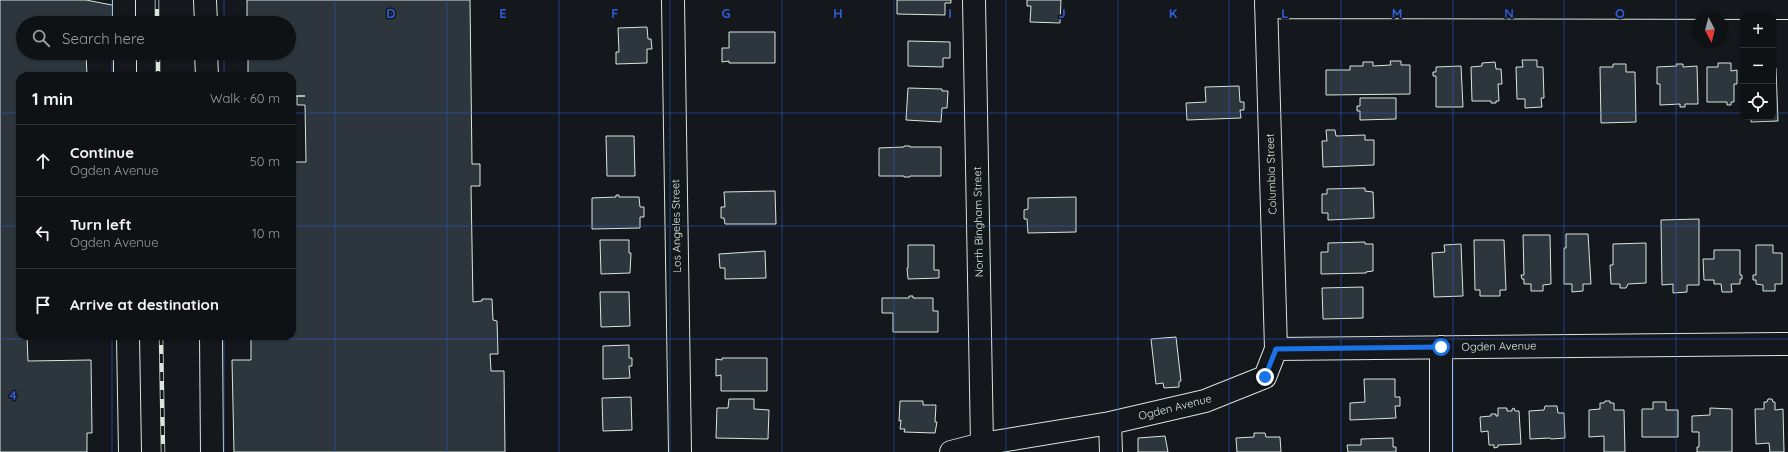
<!DOCTYPE html>
<html lang="en">
<head>
<meta charset="utf-8">
<style>
  body { margin:0; font-family:Quicksand,sans-serif; background:#1d2022; color:#f1f3f6 }
  .controls { position:absolute; right:12px; top:12px; display:grid; overflow:hidden; border-radius:8px; box-shadow:0 1px 3px #0004 }
  .controls button { width:36px; height:36px; display:grid; place-items:center; padding:0; border:0; border-bottom:1px solid #2f3234; background:#0f1215; color:#f1f3f6; font:20px sans-serif }
  .compass { position:absolute; left:1692px; top:12px; width:36px; height:36px; border-radius:50%; background:#0f1215; box-shadow:0 1px 3px #0004; rotate:173deg }
  .stop { position:absolute; width:12px; height:12px; margin:-9px; border:3px solid #1a73e8; border-radius:50%; background:#fff }
  .stop.end { background:#1a73e8; border-color:#fff; box-shadow:0 1px 4px #0008 }
  .list { margin:0; padding:0; list-style:none }
  h2 { display:flex; justify-content:space-between; align-items:center; height:52px; margin:0; padding:0 16px; font-size:17px }
  h2 small { font-size:13px; font-weight:400; color:#9b9ea0 }
  .list li { display:grid; grid-template-columns:26px 1fr auto; gap:12px; align-items:center; box-sizing:border-box; height:72px; padding:0 16px; border-top:1px solid #2f3234 }
  .list b { display:block; font-size:15px; white-space:nowrap }
  .list p { margin:0; font-size:13px; white-space:nowrap; color:#9b9ea0 }
  .list em { font-size:13px; font-style:normal; color:#9b9ea0 }
  .icon { flex:none; width:22px; height:22px; fill:none; stroke:currentColor; stroke-width:2; stroke-linecap:round; stroke-linejoin:round }
  .map { position:relative; flex:none; width:1788px; height:452px; overflow:hidden }
  .search { position:absolute; background:#0f1215; box-shadow:0 1px 3px #0004; left:16px; top:16px; width:280px; height:44px; display:flex; align-items:center; gap:10px; box-sizing:border-box; padding:0 14px; border-radius:22px; color:#9b9ea0; font-size:15px }
  .panel { position:absolute; background:#0f1215; box-shadow:0 1px 3px #0004; left:16px; top:72px; width:280px; height:268px; border-radius:12px }
  .map>svg:first-child { display:block }
  .building { fill:#2c363c; stroke:#d8e6dc }
  .lines { fill:none; stroke-linecap:round; stroke-linejoin:round }
  .minor-casing { stroke:#d8e6dc; stroke-width:24 }
  .minor { stroke:#14181c; stroke-width:22 }
  .rail-casing { stroke:#d8e6dc; stroke-width:4.5 }
  .rail { stroke:#14181c; stroke-width:3; stroke-dasharray:9; stroke-linecap:butt }
  .route { stroke:#1a73e8; stroke-width:5 }
  .grid { fill:none; stroke:#305dd8; stroke-width:1; stroke-opacity:0.55 }
  .labels { text-anchor:middle; stroke-width:3; stroke-linejoin:round; paint-order:stroke }
  .street-label { font-size:11px; fill:#d8e6dc; stroke:#14181c }
  .grid-label { font-size:13px; text-anchor:middle; font-weight:bold; fill:#305dd8; stroke:#14181c; stroke-width:3; stroke-linejoin:round; paint-order:stroke }
</style>
</head>
<body>
<div class="map">
<svg width="1788" height="452" viewBox="0 0 1788 452">
  <rect width="100%" height="100%" fill="#14181c"/>
  <path class="building" d="M 0,0 L 86,0 L 117,6 L 117,23 L 23,23 L 23,53 L 86,53 L 87,76 L 20,76 L 20,336 L 27,336 L 28,361 L 91,360 L 92,433 L 87,433 L 87,452 L 0,452 Z
    M 247,0 L 470,0 L 472,164 L 480,164 L 480,186 L 471,186 L 473,302 L 482,301 L 482,299 L 492,299 L 493,320 L 497,321 L 498,354 L 490,354 L 491,371 L 504,371 L 505,452 L 234,452 L 232,360 L 251,360 L 251,336 L 292,336 L 292,162 L 306,162 L 305,105 L 297,105 L 297,96 L 305,96 L 292,96 L 292,76 L 248,76 L 248,53 L 289,53 L 289,23 L 247,23 Z
    M 897,0 L 951,0 L 951,3 L 945,3 L 945,15 L 897,14 Z
    M 1027,0 L 1061,0 L 1060,23 L 1030,22 L 1031,6 L 1027,6 Z
    M 647,27 L 648,39 L 651,39 L 652,49 L 647,49 L 647,63 L 616,64 L 616,52 L 619,52 L 618,28 Z
    M 729,32 L 775,32 L 775,63 L 729,63 L 729,61 L 722,62 L 722,48 L 729,48 Z
    M 908,41 L 950,42 L 950,58 L 943,58 L 943,67 L 908,66 Z
    M 1522,60 L 1537,60 L 1537,67 L 1543,67 L 1544,98 L 1541,98 L 1542,107 L 1525,108 L 1525,99 L 1517,99 L 1516,67 L 1523,67 Z
    M 1390,61 L 1401,61 L 1401,65 L 1410,65 L 1410,94 L 1326,95 L 1326,70 L 1350,70 L 1350,66 L 1363,66 L 1363,62 L 1373,62 L 1373,66 L 1391,65 Z
    M 1495,62 L 1496,69 L 1501,69 L 1502,84 L 1498,84 L 1499,101 L 1496,101 L 1496,103 L 1491,103 L 1491,101 L 1472,101 L 1471,67 L 1482,66 L 1482,63 Z
    M 1718,63 L 1731,63 L 1731,71 L 1737,70 L 1737,84 L 1734,84 L 1734,102 L 1731,102 L 1731,105 L 1727,105 L 1727,102 L 1707,102 L 1707,67 L 1718,67 Z
    M 1613,64 L 1626,64 L 1626,72 L 1635,72 L 1636,122 L 1601,123 L 1600,67 L 1613,67 Z
    M 1676,64 L 1683,64 L 1683,67 L 1697,66 L 1698,104 L 1685,104 L 1685,107 L 1680,107 L 1680,104 L 1660,105 L 1660,84 L 1657,84 L 1657,67 L 1677,66 Z
    M 1461,66 L 1463,107 L 1436,107 L 1436,76 L 1433,76 L 1433,72 L 1436,72 L 1436,67 Z
    M 1773,68 L 1776,68 L 1778,121 L 1751,122 L 1751,117 L 1773,117 Z
    M 1239,86 L 1240,102 L 1244,102 L 1244,110 L 1240,110 L 1241,118 L 1187,120 L 1186,103 L 1206,102 L 1205,87 Z
    M 908,88 L 942,89 L 942,91 L 948,91 L 947,108 L 942,108 L 941,122 L 906,120 Z
    M 1360,98 L 1396,98 L 1396,119 L 1360,120 L 1360,111 L 1357,111 L 1357,106 L 1360,106 Z
    M 1326,130 L 1335,130 L 1336,136 L 1365,135 L 1365,140 L 1374,140 L 1374,165 L 1323,167 L 1322,141 L 1327,141 Z
    M 606,136 L 634,136 L 635,176 L 607,176 Z
    M 904,146 L 910,146 L 910,147 L 941,147 L 941,176 L 910,176 L 910,177 L 904,177 L 904,176 L 879,176 L 879,148 L 904,147 Z
    M 1365,188 L 1365,191 L 1373,192 L 1374,218 L 1328,220 L 1328,213 L 1322,213 L 1322,194 L 1327,194 L 1327,189 Z
    M 775,191 L 776,224 L 725,224 L 724,218 L 721,218 L 721,207 L 725,207 L 724,192 Z
    M 616,195 L 619,195 L 619,197 L 639,197 L 640,207 L 644,207 L 644,217 L 640,217 L 640,228 L 592,229 L 592,198 L 616,197 Z
    M 1076,197 L 1076,232 L 1028,233 L 1027,219 L 1024,219 L 1024,210 L 1028,209 L 1028,198 Z
    M 1699,219 L 1699,285 L 1687,285 L 1687,292 L 1673,293 L 1673,284 L 1662,285 L 1661,220 Z
    M 1566,234 L 1588,234 L 1591,284 L 1583,284 L 1583,291 L 1572,292 L 1572,284 L 1564,284 L 1564,248 L 1566,248 Z
    M 1523,235 L 1550,235 L 1551,284 L 1543,285 L 1543,291 L 1531,291 L 1531,284 L 1524,284 L 1524,279 L 1522,279 L 1521,275 L 1524,275 Z
    M 600,240 L 629,240 L 629,253 L 631,253 L 630,273 L 601,274 Z
    M 1474,240 L 1504,240 L 1506,290 L 1500,290 L 1500,296 L 1480,296 L 1480,290 L 1475,290 Z
    M 1365,242 L 1365,244 L 1373,244 L 1373,271 L 1366,272 L 1366,273 L 1321,274 L 1321,252 L 1328,252 L 1328,243 Z
    M 1646,243 L 1646,283 L 1628,284 L 1626,288 L 1620,288 L 1620,284 L 1611,284 L 1610,265 L 1613,265 L 1613,244 Z
    M 1461,244 L 1463,296 L 1434,297 L 1432,253 L 1445,252 L 1444,245 Z
    M 908,245 L 934,245 L 934,270 L 939,270 L 939,278 L 908,279 L 907,268 L 908,268 Z
    M 1756,245 L 1773,245 L 1773,253 L 1782,253 L 1782,284 L 1775,284 L 1775,291 L 1763,291 L 1763,285 L 1756,284 L 1756,280 L 1753,280 L 1753,275 L 1756,275 Z
    M 1714,250 L 1740,250 L 1740,275 L 1742,275 L 1742,279 L 1740,279 L 1740,284 L 1731,284 L 1732,292 L 1722,292 L 1721,284 L 1714,284 L 1714,280 L 1704,280 L 1703,259 L 1714,259 Z
    M 765,251 L 766,278 L 725,279 L 725,268 L 720,268 L 719,254 Z
    M 1363,287 L 1363,318 L 1323,319 L 1322,288 Z
    M 600,292 L 629,292 L 630,326 L 601,327 Z
    M 909,296 L 913,296 L 913,298 L 933,298 L 933,311 L 938,311 L 938,332 L 893,332 L 893,313 L 882,313 L 882,298 L 909,298 Z
    M 1176,337 L 1181,381 L 1179,382 L 1179,387 L 1164,388 L 1163,383 L 1156,384 L 1151,339 Z
    M 629,345 L 629,358 L 632,358 L 632,366 L 629,366 L 630,378 L 603,379 L 603,346 Z
    M 722,358 L 767,358 L 767,391 L 721,391 L 721,375 L 716,376 L 716,359 L 722,360 Z
    M 1364,379 L 1395,379 L 1395,397 L 1400,397 L 1400,406 L 1395,406 L 1396,418 L 1350,420 L 1350,403 L 1365,402 Z
    M 631,397 L 632,430 L 603,431 L 602,398 Z
    M 729,399 L 754,399 L 754,409 L 769,410 L 768,439 L 716,438 L 717,408 L 728,408 Z
    M 1768,399 L 1772,399 L 1773,402 L 1775,402 L 1775,410 L 1783,409 L 1784,452 L 1770,452 L 1769,443 L 1756,444 L 1755,409 L 1764,409 L 1764,402 L 1767,402 Z
    M 900,401 L 923,401 L 923,405 L 936,405 L 935,422 L 937,422 L 935,433 L 904,432 L 905,429 L 900,429 L 901,420 L 899,421 Z
    M 1605,401 L 1610,401 L 1610,403 L 1614,403 L 1614,410 L 1624,410 L 1625,452 L 1604,452 L 1604,436 L 1589,437 L 1589,410 L 1600,409 L 1600,403 L 1604,403 Z
    M 1653,402 L 1666,402 L 1666,410 L 1678,410 L 1678,437 L 1642,437 L 1642,409 L 1653,409 Z
    M 1545,406 L 1557,406 L 1558,413 L 1564,413 L 1565,438 L 1551,439 L 1550,438 L 1530,439 L 1529,411 L 1544,410 Z
    M 1498,408 L 1507,408 L 1507,411 L 1512,411 L 1512,409 L 1514,408 L 1515,411 L 1519,411 L 1521,444 L 1498,445 L 1498,447 L 1494,448 L 1494,445 L 1489,445 L 1488,431 L 1481,432 L 1480,417 L 1491,416 L 1491,414 L 1496,414 L 1496,416 L 1498,416 Z
    M 1710,408 L 1732,409 L 1732,452 L 1697,452 L 1697,447 L 1699,447 L 1699,432 L 1692,432 L 1692,416 L 1710,415 Z
    M 1254,433 L 1265,433 L 1266,437 L 1280,437 L 1281,452 L 1237,452 L 1236,438 L 1254,437 Z
    M 1165,436 L 1168,452 L 1138,452 L 1138,438 Z
    M 1393,438 L 1393,447 L 1396,447 L 1396,452 L 1348,452 L 1347,445 L 1361,445 L 1361,439 Z"/>
  <g class="lines">
    <g class="minor-casing">
      <path id="minor" d="M 124,0 L 124,23
        M 205,0 L 206,23
        M 673,0 L 680,452
        M 974,0 L 982,444
        M 1266,0 L 1276,349
        M 1266,7 L 1788,8
        M 125,53 L 125,76
        M 206,53 L 207,76
        M 128,336 L 130,452
        M 211,336 L 212,452
        M 1441,347 L 1441,452
        M 1110,423 L 1111,452
        M 951,452 L 982,444 L 1110,423 L 1205,401 L 1265,377 L 1276,349 L 1788,344"/>
    </g>
    <use href="#minor" class="minor"/>
    <g class="rail-casing">
      <path id="rail" d="M 157,0 L 157,23
        M 158,53 L 158,76
        M 161,336 L 163,452"/>
    </g>
    <use href="#rail" class="rail"/>
  </g>
  <g class="lines">
    <path class="route" d="M 1265,377 L 1276,349 L 1441,347"/>
  </g>
  <path class="grid" d="M 112,0 L 112,23M 224,0 L 224,23M 335,0 L 335,452M 447,0 L 447,452M 559,0 L 559,452M 670,0 L 670,452M 782,0 L 782,452M 894,0 L 894,452M 1006,0 L 1006,452M 1118,0 L 1118,452M 1229,0 L 1229,452M 1341,0 L 1341,452M 1453,0 L 1453,452M 1564,0 L 1564,452M 1676,0 L 1676,452M 112,53 L 112,76M 224,53 L 224,76M 0,113 L 20,113M 292,113 L 1743,113M 1773,113 L 1788,113M 0,226 L 20,226M 292,226 L 1788,226M 112,336 L 112,452M 224,336 L 224,452M 0,339 L 1788,339"/>
  <g class="labels">
    <g class="street-label">
      <text transform="translate(1271 174) rotate(-92)" y="4">Columbia Street</text>
      <text transform="translate(978 222) rotate(-91)" y="4">North Bingham Street</text>
      <text transform="translate(676 226) rotate(-91)" y="4">Los Angeles Street</text>
      <text transform="translate(1499 346) rotate(-1)" y="4">Ogden Avenue</text>
      <text transform="translate(1175 407) rotate(-14)" y="4">Ogden Avenue</text>
    </g>
  </g>
  <g class="grid-label">
    <text x="391" y="18">D</text>
    <text x="503" y="18">E</text>
    <text x="615" y="18">F</text>
    <text x="726" y="18">G</text>
    <text x="838" y="18">H</text>
    <text x="950" y="18">I</text>
    <text x="1062" y="18">J</text>
    <text x="1173" y="18">K</text>
    <text x="1285" y="18">L</text>
    <text x="1397" y="18">M</text>
    <text x="1509" y="18">N</text>
    <text x="1620" y="18">O</text>
    <text x="13" y="400">4</text>
  </g>
</svg>
<div class="controls">
<button>+</button>
<button>−</button>
<button><svg class="icon" aria-label="locate" viewBox="0 0 24 24"><circle cx="12" cy="12" r="6"/><path d="M12 2v4M12 18v4M2 12h4M18 12h4"/></svg></button>
</div>
<svg class="compass" viewBox="-18 -18 36 36"><path d="M0-13l5 13h-10z" fill="#e53935"/><path d="M0 13l5-13h-10z" fill="#9b9ea0"/></svg>
<div class="stop" style="left:1441px;top:347px"></div>
<div class="stop end" style="left:1265px;top:377px"></div>
<div class="search"><svg class="icon" aria-label="search" viewBox="0 0 24 24"><circle cx="10" cy="10" r="6"/><path d="M15 15l6 6"/></svg>Search here</div>
<section class="panel">
<h2>1 min<small>Walk · 60 m</small></h2>
<ul class="list">
<li><svg class="icon" aria-label="ahead" viewBox="0 0 24 24"><path d="M12 20V5M6 11l6-6 6 6"/></svg><div><b>Continue</b><p>Ogden Avenue</p></div><em>50 m</em></li>
<li><svg class="icon" aria-label="left" viewBox="0 0 24 24"><path d="M17 20v-9H6M10 6l-5 5 5 5"/></svg><div><b>Turn left</b><p>Ogden Avenue</p></div><em>10 m</em></li>
<li><svg class="icon" aria-label="arrive" viewBox="0 0 24 24"><path d="M6 21V4h12l-3 4 3 4H6"/></svg><div><b>Arrive at destination</b></div></li>
</ul>
</section>
</div>
</body>
</html>
